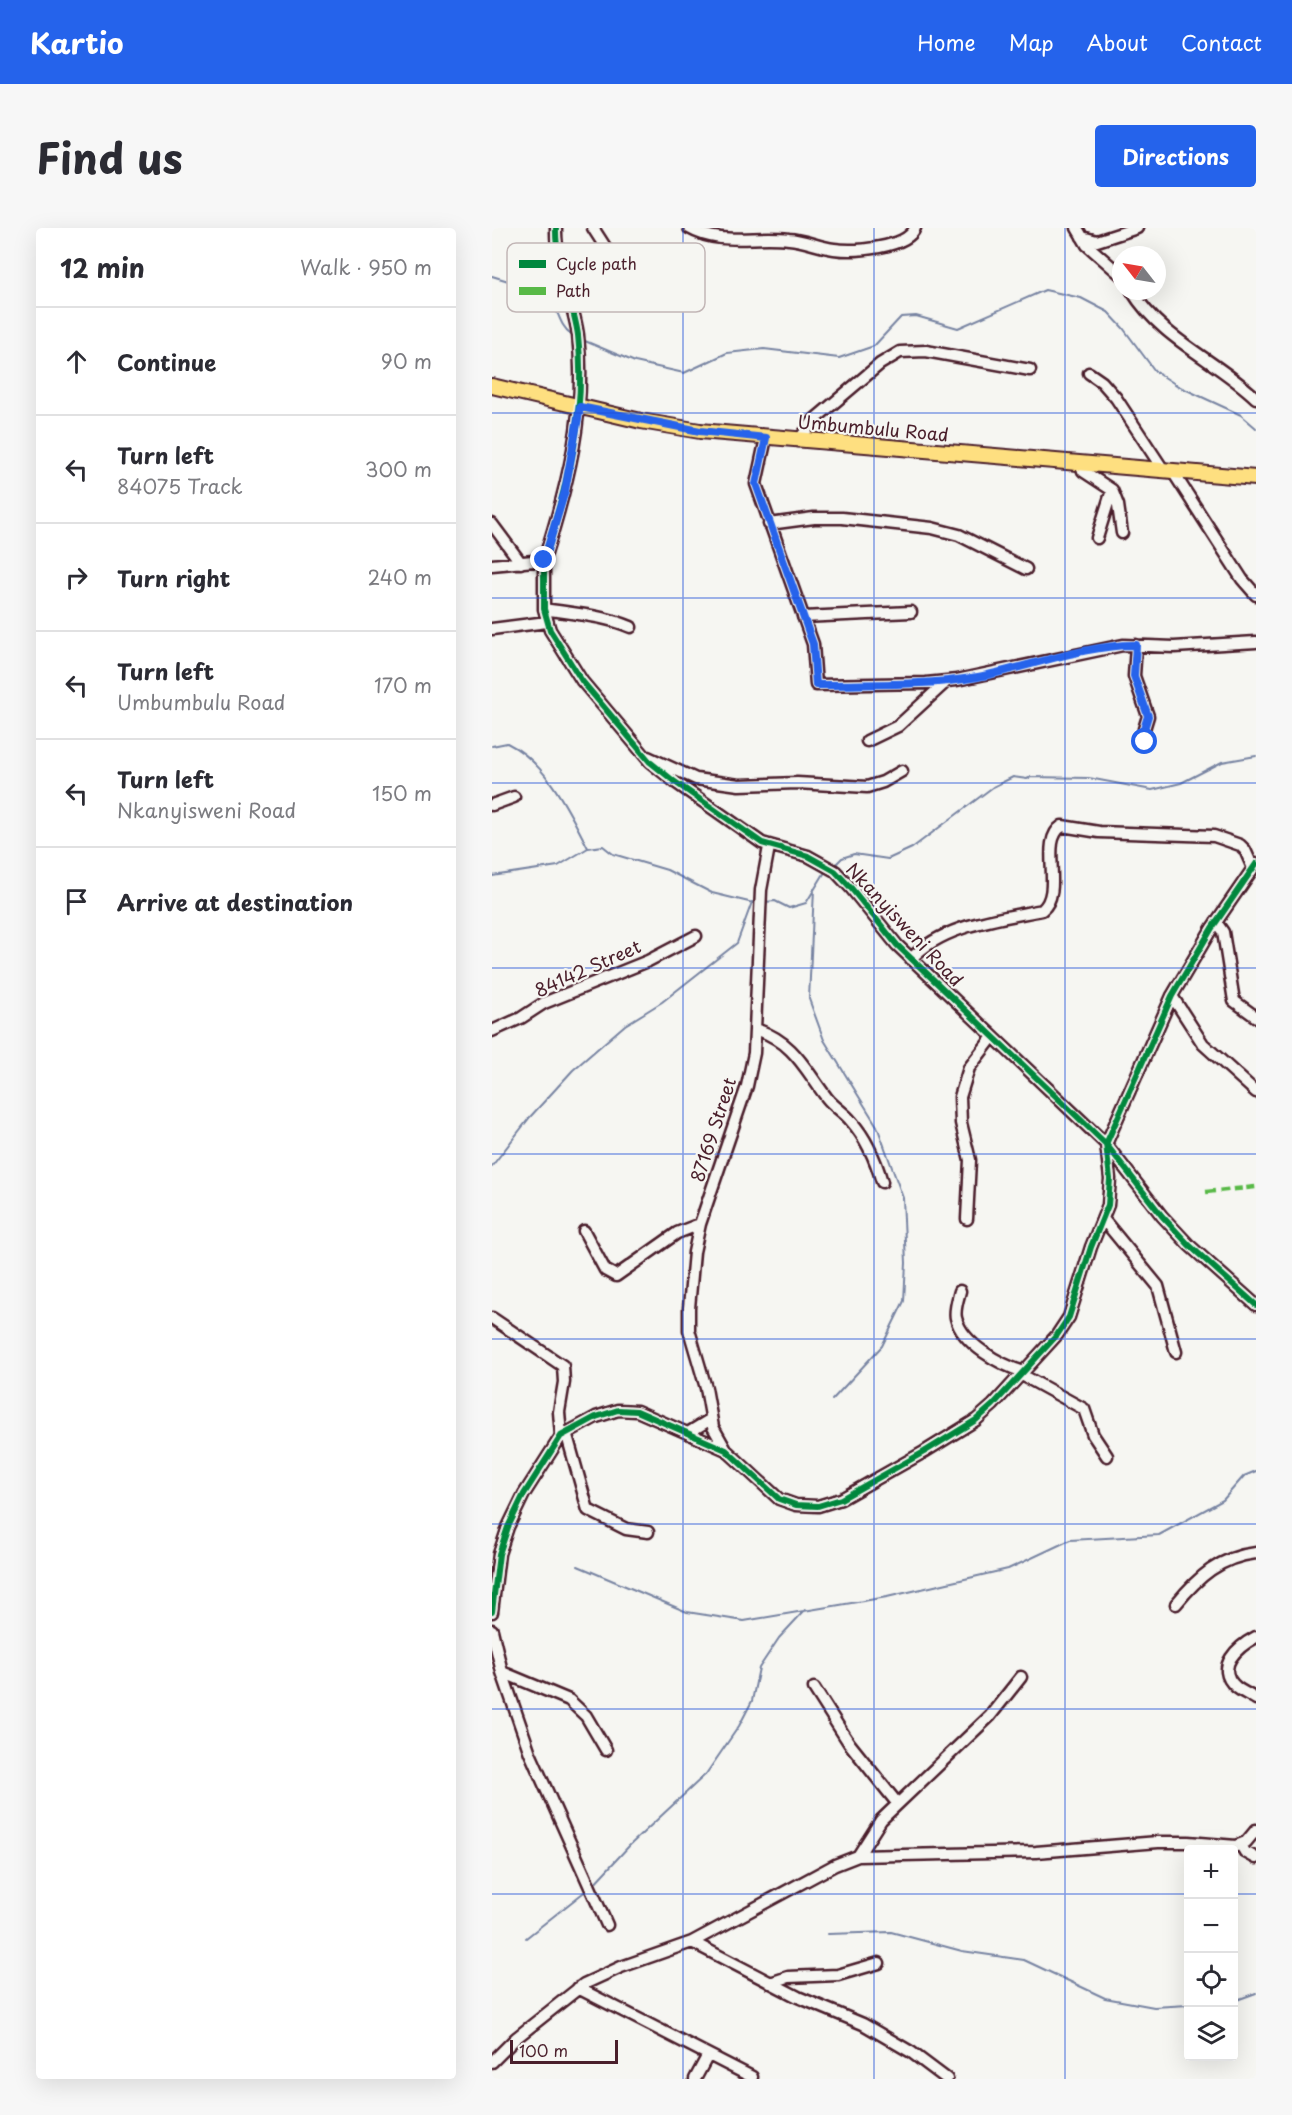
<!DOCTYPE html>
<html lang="en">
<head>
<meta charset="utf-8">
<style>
  body { margin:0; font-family:"Playpen Sans",sans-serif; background:#f7f7f7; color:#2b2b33 }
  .controls { position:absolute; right:18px; bottom:18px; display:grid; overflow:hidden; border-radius:6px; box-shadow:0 6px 24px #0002 }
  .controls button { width:54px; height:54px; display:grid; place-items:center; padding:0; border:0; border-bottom:2px solid #e1e1e2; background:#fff; color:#2b2b33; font:30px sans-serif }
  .compass { position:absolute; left:620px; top:18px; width:54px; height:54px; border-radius:50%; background:#fff; box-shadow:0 6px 24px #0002; rotate:301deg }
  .scale { position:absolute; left:18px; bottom:15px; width:108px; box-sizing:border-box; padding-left:6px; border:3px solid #4a1f2b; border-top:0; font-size:16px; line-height:21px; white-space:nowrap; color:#4a1f2b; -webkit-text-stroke:4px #f6f6f2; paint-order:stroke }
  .stop { position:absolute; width:18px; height:18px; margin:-14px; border:4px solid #2563eb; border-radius:50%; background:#fff }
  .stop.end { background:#2563eb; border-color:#fff; box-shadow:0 2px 6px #0008 }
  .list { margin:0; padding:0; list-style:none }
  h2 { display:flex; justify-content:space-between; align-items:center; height:78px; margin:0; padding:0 24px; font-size:26px }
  h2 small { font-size:20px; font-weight:400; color:#7c7c81 }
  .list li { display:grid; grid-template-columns:39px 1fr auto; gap:18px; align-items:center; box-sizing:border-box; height:108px; padding:0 24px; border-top:2px solid #e1e1e2 }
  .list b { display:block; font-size:22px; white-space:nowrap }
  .list p { margin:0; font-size:20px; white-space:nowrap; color:#7c7c81 }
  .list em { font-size:20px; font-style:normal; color:#7c7c81 }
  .icon { flex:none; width:33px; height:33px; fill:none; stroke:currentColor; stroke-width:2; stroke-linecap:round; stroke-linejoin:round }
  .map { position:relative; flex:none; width:764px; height:1851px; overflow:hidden; border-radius:6px }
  header { display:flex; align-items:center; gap:36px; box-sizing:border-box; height:84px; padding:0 30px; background:#2563eb; color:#fff }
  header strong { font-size:28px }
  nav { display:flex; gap:33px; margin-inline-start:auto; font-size:21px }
  .intro { display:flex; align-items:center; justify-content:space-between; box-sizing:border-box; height:144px; padding:0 36px }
  h1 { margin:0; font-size:42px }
  .button { padding:15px 27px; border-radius:6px; background:#2563eb; color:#fff; font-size:21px; font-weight:700 }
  main { display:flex; gap:36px; padding:0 36px }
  aside { flex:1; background:#fff; border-radius:6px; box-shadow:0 6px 24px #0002 }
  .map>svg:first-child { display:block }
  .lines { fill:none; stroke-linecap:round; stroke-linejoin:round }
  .stream { stroke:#7884a2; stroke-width:2 }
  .minor-casing { stroke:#4a1f2b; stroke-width:15 }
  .major-casing { stroke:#4a1f2b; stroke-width:18 }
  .minor { stroke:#f6f6f2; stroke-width:10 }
  .major { stroke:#fedf80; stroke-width:14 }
  .quiet { stroke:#58b947; stroke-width:4.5; stroke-dasharray:9 4.5; stroke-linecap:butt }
  .cycleway-casing { stroke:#f6f6f2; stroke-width:10 }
  .cycleway { stroke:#00873e; stroke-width:6 }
  .route { stroke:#2563eb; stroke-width:8 }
  .grid { fill:none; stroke:#1d4ed8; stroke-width:1.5; stroke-opacity:0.55 }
  .labels { text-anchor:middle; stroke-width:4.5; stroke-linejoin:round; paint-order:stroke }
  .street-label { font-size:18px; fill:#4a1f2b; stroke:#f6f6f2 }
  .key { fill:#f6f6f2; stroke:#c2b6b6; stroke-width:1.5 }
  .key-label { font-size:16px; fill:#4a1f2b }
</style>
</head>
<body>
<header>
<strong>Kartio</strong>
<nav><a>Home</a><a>Map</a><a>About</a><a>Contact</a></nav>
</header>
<div class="intro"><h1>Find us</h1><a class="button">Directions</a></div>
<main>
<aside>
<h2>12 min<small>Walk · 950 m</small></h2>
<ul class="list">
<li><svg class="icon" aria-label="ahead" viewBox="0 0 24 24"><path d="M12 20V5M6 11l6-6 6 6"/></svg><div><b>Continue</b></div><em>90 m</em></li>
<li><svg class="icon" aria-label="left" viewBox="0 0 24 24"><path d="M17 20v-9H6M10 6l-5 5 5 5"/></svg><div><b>Turn left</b><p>84075 Track</p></div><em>300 m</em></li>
<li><svg class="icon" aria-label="right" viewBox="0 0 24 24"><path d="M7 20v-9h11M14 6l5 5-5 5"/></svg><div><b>Turn right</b></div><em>240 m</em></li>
<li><svg class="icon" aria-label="left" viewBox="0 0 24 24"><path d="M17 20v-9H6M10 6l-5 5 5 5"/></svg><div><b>Turn left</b><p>Umbumbulu Road</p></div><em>170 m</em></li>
<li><svg class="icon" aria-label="left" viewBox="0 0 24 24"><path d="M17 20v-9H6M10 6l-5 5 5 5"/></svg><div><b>Turn left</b><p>Nkanyisweni Road</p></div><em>150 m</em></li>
<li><svg class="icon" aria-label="arrive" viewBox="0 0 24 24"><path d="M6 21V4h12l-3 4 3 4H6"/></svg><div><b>Arrive at destination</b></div></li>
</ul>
</aside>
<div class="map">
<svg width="764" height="1851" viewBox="0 0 764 1851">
  <rect width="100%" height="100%" fill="#f6f6f2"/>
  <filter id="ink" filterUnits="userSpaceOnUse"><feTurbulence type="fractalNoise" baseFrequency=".0167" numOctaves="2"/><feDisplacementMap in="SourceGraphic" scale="12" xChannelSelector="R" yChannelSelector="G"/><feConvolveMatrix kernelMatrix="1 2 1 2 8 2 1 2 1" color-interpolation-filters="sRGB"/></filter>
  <g filter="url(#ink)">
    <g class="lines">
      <path class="stream" d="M 0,48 C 17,54 49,59 60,74 C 67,85 68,98 79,106
        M 93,113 L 143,134 L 192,145 L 235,125 L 272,121 L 347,130 L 382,118 L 409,89 L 424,88 L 466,100 L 553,62 L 589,70 L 616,84 L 631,100 L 663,143 L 686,158 L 749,187 L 764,200
        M 0,518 L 15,515 C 54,534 77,583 96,620 L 111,618 L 121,626 L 175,642 L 220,665 L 261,675
        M 345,635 L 350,630 L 362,626 L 396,631 L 420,620 L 501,559 L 521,549 L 535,551 L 539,549 L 597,550 L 660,562 L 689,555 L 730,534 L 764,528
        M 0,648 L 66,638 L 96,620
        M 322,661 L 317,771 L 332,812 L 385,898 L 411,970 L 414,1035 L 412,1073 L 390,1118 L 340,1172
        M 273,674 L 283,673 L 297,680 L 314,675 L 333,644
        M 0,938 L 38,889 L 81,842 L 133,797 L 170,774 L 245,715 L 260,674
        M 86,1338 L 195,1384 L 252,1393 L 395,1369 L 516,1341 L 578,1312 L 667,1307 L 731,1272 L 752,1248 L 764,1243
        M 100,1658 L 138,1617 L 214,1546 L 247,1498 L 260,1473 L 267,1440 L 287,1410 L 313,1382
        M 336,1706 L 399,1704 L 470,1723 L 532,1732 L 613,1770 L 662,1779 L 696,1777
        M 34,1710 L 96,1661
        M 742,1773 L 764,1765"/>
      <g class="minor-casing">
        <path id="minor" d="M 64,0 C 63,37 81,71 86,107 C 95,185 75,259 52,332 L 52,381 L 58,402 L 90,453 L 158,534 L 183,554 L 270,615 L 316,628 L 343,643 L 359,660 L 405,717 L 614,916 L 670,988 L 697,1017 L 764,1077
          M 101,0 L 119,28
          M 197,0 C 228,18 262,7 297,11 C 312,12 327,19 342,21 C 362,24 415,20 423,0
          M 585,0 L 595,17 L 629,47
          M 590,9 L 605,13 L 645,0
          M 640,63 C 669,111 724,132 764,170
          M 597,145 L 610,154 L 624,170 L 672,243
          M 274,210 L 264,256 L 321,416 L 324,457 L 434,455 L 465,452 L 631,417 L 682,419 L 764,414
          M 306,213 L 323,191 L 388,136 L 408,124 L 434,123 L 538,142
          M 589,236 L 591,243 L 620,262 L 626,277 L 630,305
          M 681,244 L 750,351 L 764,367
          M 0,296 L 29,335
          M 277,296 L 322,290 L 350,290 L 440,300 L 467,307 L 534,341
          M 605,310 L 620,262
          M 0,337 L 52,332
          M 52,381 C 82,386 110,387 139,399
          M 311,389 L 419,384
          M 0,401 L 55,394
          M 644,417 L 642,448 L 656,488 L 652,501 L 653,514
          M 375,513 L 406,498 L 455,453
          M 156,529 L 204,551 L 247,557 L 305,555 L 375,559 L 391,554 L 410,543
          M 0,577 L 22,569
          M 724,694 L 731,704 L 742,773 L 764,789
          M 419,731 C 450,697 506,691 550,682 C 573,663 546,614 570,598 L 607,604 L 722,608 L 748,617 L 753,622 L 761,640
          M 680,768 L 711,816 L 764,864
          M 264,801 C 303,815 312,840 335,870 C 342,879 352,884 359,893 C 374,910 384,933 390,954
          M 0,803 L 29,790 L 52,775 L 156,733 L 204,708
          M 475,991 L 478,932 L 469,895 L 468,869 L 477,840 L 500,810
          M 611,991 L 666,1058 L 684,1124
          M 92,1003 L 113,1042 L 124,1048 L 185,1005 L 208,996
          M 468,1063 C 466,1071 462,1082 464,1090 C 470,1116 509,1137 532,1144
          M 0,1090 L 71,1138 L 72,1154 L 67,1184 L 69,1208
          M 530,1147 L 592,1181 L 601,1207 L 615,1228
          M 74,1204 L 96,1282 L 134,1301 L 156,1304
          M 196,1205 L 219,1191
          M 234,1222 L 221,1199 L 214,1160 L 197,1102 L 197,1080 L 202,1024 L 208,996 L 255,858 L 262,825 L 269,662 L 277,619
          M 684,1376 C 706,1349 728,1329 764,1325
          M 0,1384 L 7,1326 L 16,1299 L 32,1266 L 69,1208 L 104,1189 L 126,1182 L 145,1183 L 234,1222 L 287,1271 L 304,1277 L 326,1278 L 349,1271 L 432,1224 L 484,1192 L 501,1177 L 565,1107 L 577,1089 L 599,1019 L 616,977 L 618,951 L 614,916 L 680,768 L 720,700 L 764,636
          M 0,1402 L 10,1444 L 38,1525 L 115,1697
          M 764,1409 C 747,1418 721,1439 744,1459 C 750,1464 758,1467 764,1471
          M 10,1444 L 77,1472 L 94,1488 L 114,1522
          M 322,1460 L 357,1515 L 405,1575
          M 749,1617 L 753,1624 L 764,1630
          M 366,1628 L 389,1592 L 498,1488 L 529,1449
          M 200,1714 L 306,1769 L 371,1796 L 419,1824 L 455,1851
          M 278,1755 L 296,1749 L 346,1747 L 387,1735
          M 86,1760 L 260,1849
          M 0,1834 L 24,1810 L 92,1756 L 129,1739 L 200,1714 L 343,1637 L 366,1628 L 544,1624 L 666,1614 L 696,1614 L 744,1618 L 754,1614 L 764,1602
          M 203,1851 L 216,1827"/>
      </g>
      <g class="major-casing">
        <path id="major" d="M 0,158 L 149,193 L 208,203 L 764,250"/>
      </g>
      <use href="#minor" class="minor"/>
      <use href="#major" class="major"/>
      <path class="quiet" d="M 714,964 L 764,959"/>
      <g class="cycleway-casing">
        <path id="cycleway" d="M 64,0 C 63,37 81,71 86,107 C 95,185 75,259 52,332 L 52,381 L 58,402 L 90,453 L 158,534 L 183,554 L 270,615 L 316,628 L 343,643 L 359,660 L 405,717 L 614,916 L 670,988 L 697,1017 L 764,1077
          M 0,1384 L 7,1326 L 16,1299 L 32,1266 L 69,1208 L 104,1189 L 126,1182 L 145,1183 L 234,1222 L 287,1271 L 304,1277 L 326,1278 L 349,1271 L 432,1224 L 484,1192 L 501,1177 L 565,1107 L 577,1089 L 599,1019 L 616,977 L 618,951 L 614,916 L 680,768 L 720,700 L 764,636"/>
      </g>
      <use href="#cycleway" class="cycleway"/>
    </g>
  </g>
  <g class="lines" filter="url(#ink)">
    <path class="route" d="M 52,332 L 73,263 L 88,179 L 208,203 L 274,210 L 264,256 L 321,416 L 324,457 C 378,456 433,458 486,449 C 534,440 595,416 644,417 L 642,448 L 656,488 L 652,501 L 653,514"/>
  </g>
  <path class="grid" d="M 191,0 L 191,1851M 382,0 L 382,1851M 573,0 L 573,1851M 0,185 L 764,185M 0,370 L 764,370M 0,555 L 764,555M 0,740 L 764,740M 0,926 L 764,926M 0,1111 L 764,1111M 0,1296 L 764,1296M 0,1481 L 764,1481M 0,1666 L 696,1666M 742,1666 L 764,1666"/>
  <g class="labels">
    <g class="street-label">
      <text transform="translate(381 201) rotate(5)" y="6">Umbumbulu Road</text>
      <text transform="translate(412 697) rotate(47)" y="6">Nkanyisweni Road</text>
      <text transform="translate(96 741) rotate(-24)" y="6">84142 Street</text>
      <text transform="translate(222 902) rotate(-72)" y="6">87169 Street</text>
    </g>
  </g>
  <rect x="15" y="15" width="198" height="69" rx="9" class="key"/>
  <rect x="27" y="32" width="27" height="8" fill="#00873e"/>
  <rect x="27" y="59" width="27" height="8" fill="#58b947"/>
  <g class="key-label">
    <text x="64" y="42">Cycle path</text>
    <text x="64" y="69">Path</text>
  </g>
</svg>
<div class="controls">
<button>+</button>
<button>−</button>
<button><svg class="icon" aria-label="locate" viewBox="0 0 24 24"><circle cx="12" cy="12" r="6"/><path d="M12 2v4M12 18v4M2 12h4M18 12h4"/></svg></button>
<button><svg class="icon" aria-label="layers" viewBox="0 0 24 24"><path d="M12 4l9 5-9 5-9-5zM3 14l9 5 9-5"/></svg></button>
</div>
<svg class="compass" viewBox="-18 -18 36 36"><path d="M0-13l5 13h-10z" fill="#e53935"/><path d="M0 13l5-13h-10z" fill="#7c7c81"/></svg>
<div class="scale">100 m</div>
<div class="stop" style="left:653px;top:514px"></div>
<div class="stop end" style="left:52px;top:332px"></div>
</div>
</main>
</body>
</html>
